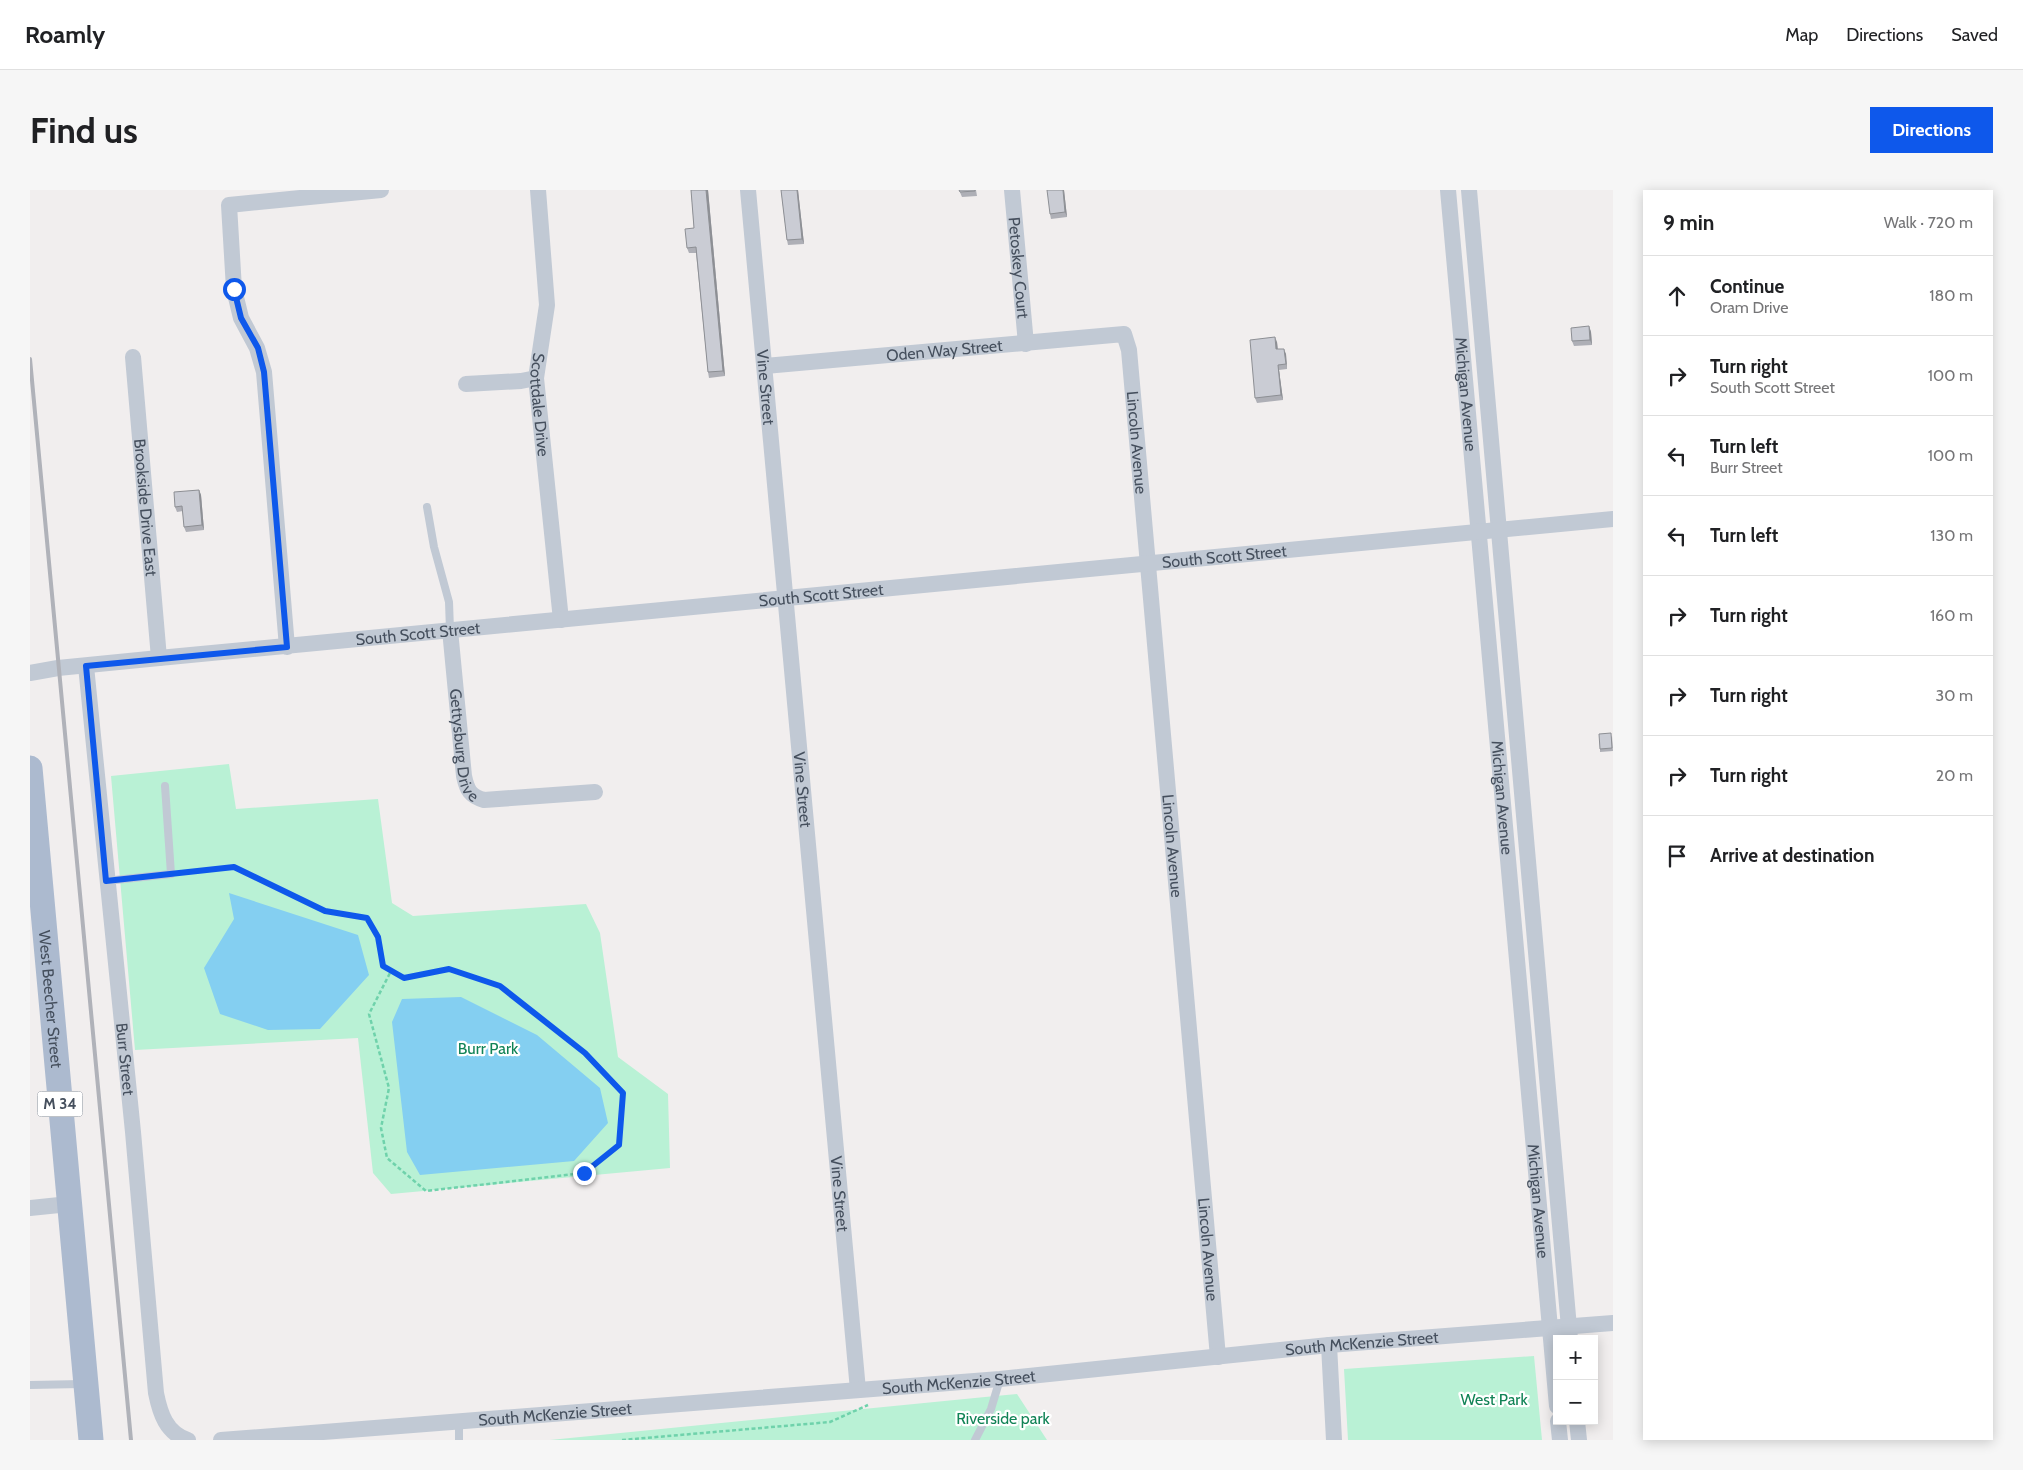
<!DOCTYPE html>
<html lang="en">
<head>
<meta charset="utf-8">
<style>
  body { margin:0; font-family:Cabin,sans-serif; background:#f6f6f6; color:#202124 }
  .controls { position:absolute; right:15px; bottom:15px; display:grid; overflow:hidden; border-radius:0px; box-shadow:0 2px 12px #0003 }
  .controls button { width:45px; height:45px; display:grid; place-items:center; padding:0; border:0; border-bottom:1px solid #e0e0e0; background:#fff; color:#202124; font:25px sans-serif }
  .stop { position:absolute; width:15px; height:15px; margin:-11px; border:4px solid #0e58eb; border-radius:50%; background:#fff }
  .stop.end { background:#0e58eb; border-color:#fff; box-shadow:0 1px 5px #0008 }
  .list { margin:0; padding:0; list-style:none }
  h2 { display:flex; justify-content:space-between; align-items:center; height:65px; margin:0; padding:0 20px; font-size:21px }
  h2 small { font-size:16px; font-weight:400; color:#757577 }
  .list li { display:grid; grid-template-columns:32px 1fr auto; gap:15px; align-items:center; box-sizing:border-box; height:80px; padding:0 20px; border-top:1px solid #e0e0e0 }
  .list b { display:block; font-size:19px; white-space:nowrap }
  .list p { margin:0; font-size:16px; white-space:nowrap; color:#757577 }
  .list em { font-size:16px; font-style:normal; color:#757577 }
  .icon { flex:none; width:28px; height:28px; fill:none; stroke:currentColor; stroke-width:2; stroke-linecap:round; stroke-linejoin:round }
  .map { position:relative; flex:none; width:1583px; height:1250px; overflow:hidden; border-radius:0px }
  header { display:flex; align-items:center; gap:30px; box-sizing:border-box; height:70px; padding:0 25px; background:#fff; border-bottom:1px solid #e0e0e0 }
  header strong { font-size:24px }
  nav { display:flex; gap:28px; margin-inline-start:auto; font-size:18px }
  .intro { display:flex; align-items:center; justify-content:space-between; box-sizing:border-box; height:120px; padding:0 30px }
  h1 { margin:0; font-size:35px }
  .button { padding:12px 22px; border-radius:0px; background:#0e58eb; color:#fff; font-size:18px; font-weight:700 }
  main { display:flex; gap:30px; padding:0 30px }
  aside { flex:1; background:#fff; border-radius:0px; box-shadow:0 2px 12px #0003 }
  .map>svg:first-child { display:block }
  .green { fill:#b9f1d5 }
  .water { fill:#84cff1 }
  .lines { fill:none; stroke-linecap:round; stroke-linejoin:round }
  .path { stroke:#6fd2ab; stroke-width:2.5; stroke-dasharray:4 2.5; stroke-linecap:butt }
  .lane { stroke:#c1c9d4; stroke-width:8 }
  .street { stroke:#c1c9d4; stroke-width:16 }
  .primary { stroke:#acbacf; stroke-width:25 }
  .rail { stroke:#b0b2b9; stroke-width:4 }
  .wall { fill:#aeafb6 }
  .shaded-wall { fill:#8d8f94 }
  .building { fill:#caccd4; stroke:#8d8f94 }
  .route { stroke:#0e58eb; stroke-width:6 }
  .labels { text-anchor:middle; stroke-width:4.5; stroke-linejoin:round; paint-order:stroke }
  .shield { fill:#fff; stroke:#7d848e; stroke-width:1 }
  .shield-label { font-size:15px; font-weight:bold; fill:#454f5d }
  .street-label { font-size:16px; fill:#454f5d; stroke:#fff }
  .park-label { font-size:16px; fill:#118356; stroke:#fff }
</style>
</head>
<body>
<header>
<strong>Roamly</strong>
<nav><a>Map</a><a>Directions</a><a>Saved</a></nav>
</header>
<div class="intro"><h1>Find us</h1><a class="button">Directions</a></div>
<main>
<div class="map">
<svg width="1583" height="1250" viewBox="0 0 1583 1250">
  <rect width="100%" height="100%" fill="#f1eeee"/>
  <path class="green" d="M 199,574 L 206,619 L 348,609 L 362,713 L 383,726 L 556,714 L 570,743 L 588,867 L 638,904 L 640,978 L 361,1004 L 343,983 L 328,848 L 105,860 L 81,586 Z
    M 1504,1166 L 1512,1250 L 1318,1250 L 1314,1179 Z
    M 987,1204 L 1017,1250 L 520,1250 L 955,1207 Z"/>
  <path class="water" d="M 199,703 L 328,745 L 339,785 L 290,839 L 238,840 L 190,824 L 174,778 L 204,729 Z
    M 431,807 L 507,845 L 570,898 L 578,933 L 544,971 L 390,985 L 377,962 L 362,832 L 372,809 Z"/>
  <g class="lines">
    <path class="path" d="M 150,683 L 204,677 L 295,721 L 337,728 L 348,747 L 353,776 L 374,788 L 419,779 L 470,796 L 555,863 L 593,903 L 589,955 L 554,983 L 396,1001 L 357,968 L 351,938 L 359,898 L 339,824 L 361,781
      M 592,1250 L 800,1232 L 838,1215"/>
    <path class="lane" d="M 397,317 L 404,357 L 419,412 L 420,440
      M 76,691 L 141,684 L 135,596
      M 0,1195 L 52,1194
      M 429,1233 L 429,1250
      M 945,1250 L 961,1219 L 970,1189"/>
    <g class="street">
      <path id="s1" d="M 508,0 L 517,115 L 506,188 L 531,430"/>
      <path id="s2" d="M 718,0 L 828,1200"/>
      <path id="s3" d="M 982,0 L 996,154"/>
      <path id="s4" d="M 1418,0 L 1527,1216"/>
      <path d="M 1439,0 L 1540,1149"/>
      <path id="s5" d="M 103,167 L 129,468"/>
      <path id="s6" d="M 735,176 L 1094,144 L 1099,160 L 1188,1167"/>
      <path d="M 436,194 L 491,191 L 506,188"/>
      <path id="s7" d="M 420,440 L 434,586 C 437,600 440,606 454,610 L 565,602"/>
      <path d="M 257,457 L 234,182 L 227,158 L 211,128 L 204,99 L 199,15 L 351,0"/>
      <path id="s8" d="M 56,476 L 103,942 L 126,1203 C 130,1223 136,1243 158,1250"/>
      <path id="s9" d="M 0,483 L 28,478 L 129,468 L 1583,329"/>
      <path d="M 0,1018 L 39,1014"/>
      <path d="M 1299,1155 L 1304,1250"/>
      <path d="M 1528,1231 L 1530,1250"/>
      <path d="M 1547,1231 L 1549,1250"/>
      <path id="s10" d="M 191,1250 L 970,1189 L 1299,1155 L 1583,1133"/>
    </g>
    <path class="primary" id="s11" d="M 0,578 L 61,1250"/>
    <path class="rail" d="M 0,169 L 101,1250"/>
  </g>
  <path class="wall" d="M 661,0 L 678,0 L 695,186 L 679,188 L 678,182 L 666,63 L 659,63 L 657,58 L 664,38 Z
    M 751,0 L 768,0 L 774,54 L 758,55 L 757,50 Z
    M 929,0 L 946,0 L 947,6 L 932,7 Z
    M 1034,0 L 1037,27 L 1021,29 L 1020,24 Z
    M 1559,136 L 1561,142 L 1562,155 L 1544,156 L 1542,151 Z
    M 1247,152 L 1248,159 L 1256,164 L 1257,179 L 1249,180 L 1253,210 L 1227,213 L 1225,208 Z
    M 169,300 L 171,305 L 174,340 L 156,342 L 154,337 L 153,321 L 147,322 L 145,317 Z
    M 1582,546 L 1583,561 L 1570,562 L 1570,559 Z"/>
  <path class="shaded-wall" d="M 676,0 L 678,0 L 695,186 L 693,181 Z
    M 767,0 L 768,0 L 774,54 L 772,49 Z
    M 1033,0 L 1034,0 L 1037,27 L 1035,22 Z
    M 1559,136 L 1561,142 L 1562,155 L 1560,150 Z
    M 1245,147 L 1247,152 L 1248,165 L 1246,159 Z
    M 1254,159 L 1256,164 L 1257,179 L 1256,174 Z
    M 1248,175 L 1249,180 L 1253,210 L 1251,205 Z
    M 169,300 L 171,305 L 174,340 L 172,335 Z"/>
  <path class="building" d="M 661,0 L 676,0 L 693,181 L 678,182 L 666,57 L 657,58 L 655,39 L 664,38 Z
    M 751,0 L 767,0 L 772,49 L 757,50 Z
    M 929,0 L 945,0 L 945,1 L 930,2 Z
    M 1017,0 L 1033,0 L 1035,22 L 1020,24 Z
    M 1559,136 L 1560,150 L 1542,151 L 1541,138 Z
    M 1245,147 L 1246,159 L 1254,159 L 1256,174 L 1248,175 L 1251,205 L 1225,208 L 1220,150 Z
    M 169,300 L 172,335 L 154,337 L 152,316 L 145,317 L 144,302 Z
    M 1581,543 L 1582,558 L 1570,559 L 1569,544 Z"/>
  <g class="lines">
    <path class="route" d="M 204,99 L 211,128 L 228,158 L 234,182 L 257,457 L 56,476 L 76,691 L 204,677 L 295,721 L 337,728 L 348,747 L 353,776 L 374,788 L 419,779 L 470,796 L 555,863 L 593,903 L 589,955 L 554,983"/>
  </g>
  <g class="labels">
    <rect class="shield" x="7.5" y="901.5" width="45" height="25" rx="4"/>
    <g class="shield-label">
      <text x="30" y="919">M 34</text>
    </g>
    <g class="street-label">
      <text dy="6" stroke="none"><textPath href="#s3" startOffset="78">Petoskey Court</textPath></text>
      <text dy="6" stroke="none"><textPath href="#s6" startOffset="180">Oden Way Street</textPath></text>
      <text dy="6" stroke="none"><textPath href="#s2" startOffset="198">Vine Street</textPath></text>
      <text dy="6" stroke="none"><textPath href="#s4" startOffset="205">Michigan Avenue</textPath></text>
      <text dy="6" stroke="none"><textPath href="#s1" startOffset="216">Scottdale Drive</textPath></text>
      <text dy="6" stroke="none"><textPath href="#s6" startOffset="470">Lincoln Avenue</textPath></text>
      <text dy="6" stroke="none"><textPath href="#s5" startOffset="151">Brookside Drive East</textPath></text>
      <text dy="6" stroke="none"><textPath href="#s9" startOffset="1200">South Scott Street</textPath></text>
      <text dy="6" stroke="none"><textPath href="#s9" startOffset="795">South Scott Street</textPath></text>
      <text dy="6" stroke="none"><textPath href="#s9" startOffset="390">South Scott Street</textPath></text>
      <text dy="6" stroke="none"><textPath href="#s7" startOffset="116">Gettysburg Drive</textPath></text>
      <text dy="6" stroke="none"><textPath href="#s2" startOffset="602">Vine Street</textPath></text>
      <text dy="6" stroke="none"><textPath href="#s4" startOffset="610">Michigan Avenue</textPath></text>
      <text dy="6" stroke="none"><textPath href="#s6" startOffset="875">Lincoln Avenue</textPath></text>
      <text dy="6" stroke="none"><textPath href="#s11" startOffset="232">West Beecher Street</textPath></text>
      <text dy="6" stroke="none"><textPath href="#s8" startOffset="395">Burr Street</textPath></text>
      <text dy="6" stroke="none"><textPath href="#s2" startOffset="1008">Vine Street</textPath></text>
      <text dy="6" stroke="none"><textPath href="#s4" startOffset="1015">Michigan Avenue</textPath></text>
      <text dy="6" stroke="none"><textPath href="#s6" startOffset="1280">Lincoln Avenue</textPath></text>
      <text dy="6" stroke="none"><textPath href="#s10" startOffset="1145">South McKenzie Street</textPath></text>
      <text dy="6" stroke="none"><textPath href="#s10" startOffset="740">South McKenzie Street</textPath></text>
      <text dy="6" stroke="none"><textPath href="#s10" startOffset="335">South McKenzie Street</textPath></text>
    </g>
    <g class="park-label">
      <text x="458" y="864">Burr Park</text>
      <text x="1464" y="1215">West Park</text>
      <text x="973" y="1234">Riverside park</text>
    </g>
  </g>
</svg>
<div class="controls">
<button>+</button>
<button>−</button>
</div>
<div class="stop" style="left:204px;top:99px"></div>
<div class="stop end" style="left:554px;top:983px"></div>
</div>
<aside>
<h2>9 min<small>Walk · 720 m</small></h2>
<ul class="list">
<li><svg class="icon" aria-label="ahead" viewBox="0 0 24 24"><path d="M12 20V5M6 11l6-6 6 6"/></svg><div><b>Continue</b><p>Oram Drive</p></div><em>180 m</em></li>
<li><svg class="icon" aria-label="right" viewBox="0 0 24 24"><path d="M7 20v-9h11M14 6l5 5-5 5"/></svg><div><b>Turn right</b><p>South Scott Street</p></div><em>100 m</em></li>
<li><svg class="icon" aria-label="left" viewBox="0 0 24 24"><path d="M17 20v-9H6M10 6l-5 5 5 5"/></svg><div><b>Turn left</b><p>Burr Street</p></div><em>100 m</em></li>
<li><svg class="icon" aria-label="left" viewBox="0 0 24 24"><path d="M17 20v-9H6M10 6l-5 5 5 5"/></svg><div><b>Turn left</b></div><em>130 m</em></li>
<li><svg class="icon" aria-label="right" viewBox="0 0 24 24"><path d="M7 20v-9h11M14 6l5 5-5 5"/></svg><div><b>Turn right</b></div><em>160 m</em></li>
<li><svg class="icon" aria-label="right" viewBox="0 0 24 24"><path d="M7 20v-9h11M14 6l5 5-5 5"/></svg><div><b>Turn right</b></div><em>30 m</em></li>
<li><svg class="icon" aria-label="right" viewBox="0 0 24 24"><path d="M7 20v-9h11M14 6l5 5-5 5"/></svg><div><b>Turn right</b></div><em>20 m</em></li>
<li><svg class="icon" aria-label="arrive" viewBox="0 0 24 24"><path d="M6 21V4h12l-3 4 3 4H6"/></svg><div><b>Arrive at destination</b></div></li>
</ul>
</aside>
</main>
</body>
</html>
